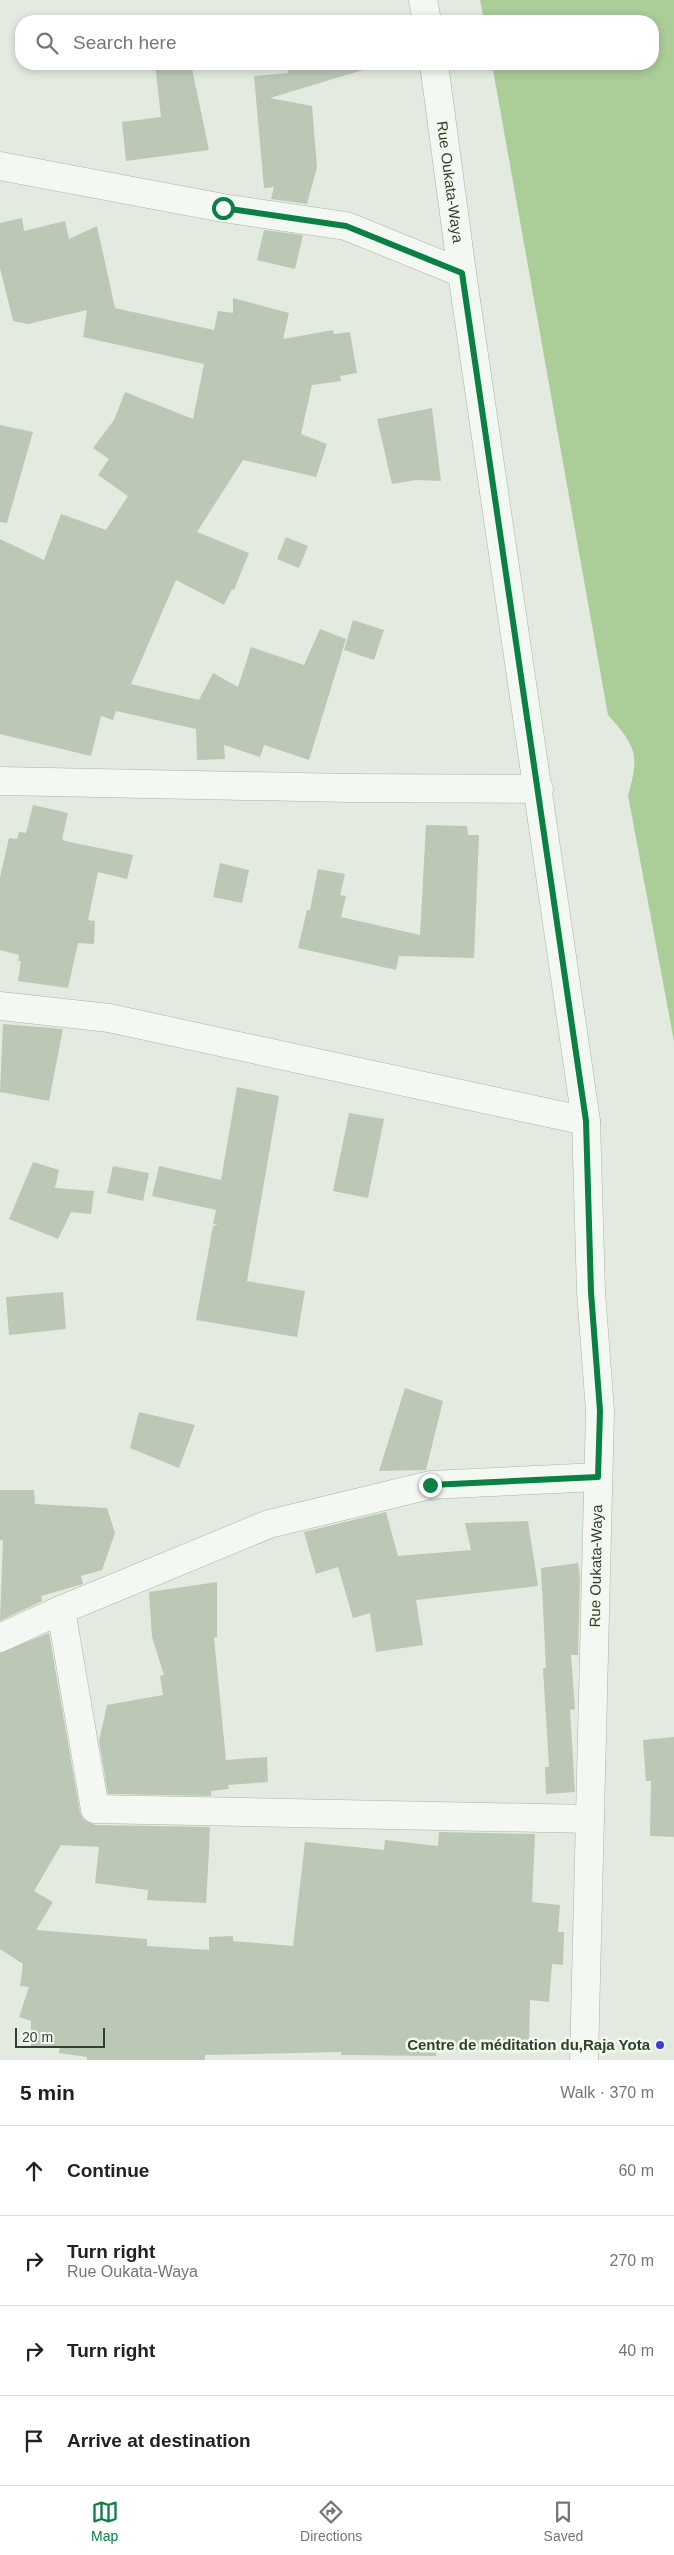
<!DOCTYPE html>
<html lang="en">
<head>
<meta charset="utf-8">
<style>
  body { margin:0; font-family:Arial,sans-serif; background:#f2f2f2; color:#222 }
  .scale { position:absolute; left:15px; bottom:12px; width:90px; box-sizing:border-box; padding-left:5px; border:2px solid #2e4327; border-top:0; font-size:14px; line-height:18px; white-space:nowrap; color:#2e4327; -webkit-text-stroke:4px #f2f7f0; paint-order:stroke }
  .stop { position:absolute; width:15px; height:15px; margin:-11px; border:4px solid #0b8043; border-radius:50%; background:#fff }
  .stop.end { background:#0b8043; border-color:#fff; box-shadow:0 1px 5px #0008 }
  .list { margin:0; padding:0; list-style:none }
  h2 { display:flex; justify-content:space-between; align-items:center; height:65px; margin:0; padding:0 20px; font-size:21px }
  h2 small { font-size:16px; font-weight:400; color:#767676 }
  .list li { display:grid; grid-template-columns:32px 1fr auto; gap:15px; align-items:center; box-sizing:border-box; height:90px; padding:0 20px; border-top:1px solid #e0e0e0 }
  .list b { display:block; font-size:19px; white-space:nowrap }
  .list p { margin:0; font-size:16px; white-space:nowrap; color:#767676 }
  .list em { font-size:16px; font-style:normal; color:#767676 }
  .icon { flex:none; width:28px; height:28px; fill:none; stroke:currentColor; stroke-width:2; stroke-linecap:round; stroke-linejoin:round }
  .map { position:relative; flex:none; width:674px; height:2060px; overflow:hidden }
  .search { position:absolute; background:#fff; box-shadow:0 2px 8px #0003; left:15px; right:15px; top:15px; height:55px; display:flex; align-items:center; gap:12px; box-sizing:border-box; padding:0 18px; border-radius:20px; color:#767676; font-size:19px }
  .sheet { height:425px; background:#fff }
  nav { display:flex; justify-content:space-around; align-items:center; box-sizing:border-box; height:70px; border-top:1px solid #e0e0e0; background:#fff; font-size:14px; color:#767676 }
  nav a { display:grid; justify-items:center; gap:2px }
  nav .on { color:#0b8043 }
  .map>svg:first-child { display:block }
  .water { fill:#abcd98 }
  .building { fill:#bbc8b6 }
  .lines { fill:none; stroke-linecap:round; stroke-linejoin:round }
  .minor-casing { stroke:#a9b5a5; stroke-width:29 }
  .minor { stroke:#f4f8f3; stroke-width:28 }
  .route { stroke:#0b8043; stroke-width:6 }
  .poi-dot { fill:#3b40d9; stroke:#f2f7f0; stroke-width:2 }
  .labels { text-anchor:middle; stroke-width:5; stroke-linejoin:round; paint-order:stroke }
  .street-label { font-size:15px; fill:#2e4327; stroke:#f2f7f0 }
  .poi-label { font-size:15px; font-weight:bold; fill:#2e4327; stroke:#f2f7f0; text-anchor:end }
</style>
</head>
<body>
<div class="map">
<svg width="674" height="2060" viewBox="0 0 674 2060">
  <rect width="100%" height="100%" fill="#e3eae0"/>
  <path class="water" d="M 480,0 L 674,0 L 674,1041 L 628,795 C 640,755 636,746 608,715 L 492,64 L 653,64 L 653,21 L 484,21 Z"/>
  <path class="building" d="M 311,15 L 312,21 L 281,21 L 281,18 Z
    M 155,64 L 191,64 L 209,150 L 126,161 L 122,122 L 161,117 Z
    M 287,64 L 362,64 L 363,70 L 270,98 L 312,106 L 317,167 L 307,204 L 271,199 L 274,187 L 264,188 L 254,76 L 288,73 Z
    M 22,218 L 24,231 L 65,221 L 69,239 L 97,226 L 115,308 L 214,330 L 218,311 L 233,313 L 233,298 L 289,313 L 283,339 L 333,330 L 334,334 L 350,332 L 357,373 L 340,376 L 341,381 L 312,385 L 301,434 L 327,444 L 316,477 L 243,460 L 197,532 L 249,553 L 234,590 L 232,589 L 224,605 L 176,580 L 131,684 L 199,700 L 213,673 L 238,687 L 251,647 L 304,665 L 320,629 L 346,639 L 309,760 L 264,745 L 260,757 L 224,745 L 225,759 L 197,760 L 196,729 L 116,711 L 113,720 L 101,716 L 91,756 L 0,734 L 0,539 L 44,560 L 61,514 L 106,530 L 128,496 L 98,475 L 109,459 L 93,448 L 114,420 L 125,392 L 193,419 L 204,364 L 83,337 L 87,310 L 28,324 L 13,321 L 0,268 L 0,223 Z
    M 264,230 L 303,235 L 295,269 L 257,260 Z
    M 432,408 L 441,481 L 416,480 L 392,484 L 377,419 Z
    M 0,425 L 33,432 L 7,523 L 0,522 Z
    M 286,537 L 308,546 L 299,568 L 277,559 Z
    M 353,620 L 384,630 L 374,660 L 344,650 Z
    M 33,805 L 68,813 L 62,839 L 65,841 L 133,855 L 127,879 L 98,872 L 88,920 L 95,921 L 94,944 L 78,943 L 68,988 L 18,981 L 21,961 L 18,961 L 19,955 L 0,950 L 0,877 L 9,838 L 17,839 L 19,832 L 26,833 Z
    M 426,825 L 467,826 L 468,835 L 479,835 L 474,958 L 399,956 L 396,970 L 298,948 L 307,910 L 310,910 L 318,869 L 345,874 L 340,895 L 346,896 L 341,917 L 420,935 Z
    M 220,863 L 249,870 L 242,903 L 213,897 Z
    M 3,1024 L 63,1029 L 49,1101 L 0,1092 Z
    M 237,1087 L 279,1096 L 247,1281 L 305,1291 L 297,1337 L 196,1320 L 213,1226 L 218,1224 L 213,1224 L 216,1210 L 152,1196 L 159,1166 L 221,1180 Z
    M 349,1113 L 384,1119 L 368,1198 L 333,1191 Z
    M 33,1162 L 59,1170 L 55,1188 L 94,1191 L 91,1214 L 71,1212 L 58,1239 L 9,1219 Z
    M 113,1166 L 149,1173 L 143,1201 L 107,1193 Z
    M 63,1292 L 66,1329 L 9,1335 L 6,1297 Z
    M 405,1388 L 443,1401 L 426,1470 L 379,1471 Z
    M 139,1412 L 195,1425 L 179,1468 L 130,1448 Z
    M 0,1490 L 34,1490 L 35,1504 L 107,1508 L 115,1533 L 102,1570 L 81,1576 L 83,1584 L 41,1596 L 42,1601 L 0,1621 L 3,1540 L 0,1540 Z
    M 386,1512 L 398,1556 L 471,1550 L 465,1523 L 528,1521 L 538,1586 L 416,1600 L 423,1645 L 376,1652 L 370,1613 L 353,1618 L 338,1567 L 316,1574 L 304,1532 Z
    M 578,1563 L 580,1577 L 578,1655 L 571,1655 L 575,1709 L 570,1710 L 575,1792 L 546,1794 L 545,1767 L 549,1767 L 543,1668 L 546,1668 L 541,1568 Z
    M 217,1582 L 217,1637 L 214,1638 L 226,1760 L 267,1757 L 268,1782 L 228,1785 L 229,1789 L 211,1791 L 211,1796 L 108,1794 L 99,1741 L 107,1705 L 163,1695 L 160,1676 L 164,1675 L 152,1637 L 149,1592 Z
    M 49,1633 L 80,1812 L 83,1819 L 95,1825 L 210,1827 L 209,1851 L 206,1903 L 147,1900 L 148,1890 L 95,1883 L 99,1847 L 61,1845 L 34,1891 L 53,1902 L 36,1930 L 147,1939 L 147,1946 L 209,1950 L 209,1937 L 233,1936 L 233,1941 L 293,1946 L 305,1842 L 384,1850 L 385,1840 L 438,1846 L 439,1832 L 535,1834 L 532,1902 L 560,1905 L 558,1932 L 564,1932 L 563,1965 L 552,1964 L 549,2002 L 530,2000 L 529,2044 L 487,2044 L 487,2049 L 436,2050 L 436,2056 L 341,2055 L 341,2052 L 205,2055 L 205,2060 L 87,2060 L 87,2057 L 59,2053 L 60,2047 L 31,2048 L 31,2021 L 19,2017 L 29,1987 L 20,1986 L 23,1964 L 0,1949 L 0,1653 Z
    M 674,1737 L 674,1837 L 650,1836 L 651,1781 L 646,1781 L 643,1740 Z"/>
  <g class="lines">
    <g class="minor-casing">
      <g id="minor">
        <path d="M 423,0 L 427,21"/>
        <path id="s1" d="M 434,64 L 462,273 L 586,1121 L 591,1292 L 600,1411 L 584,2060"/>
        <path d="M 0,166 L 223,208 L 346,226 L 462,273"/>
        <path d="M 0,781 L 348,788 L 539,789"/>
        <path d="M 0,1006 L 109,1018 L 586,1121"/>
        <path d="M 61,1610 L 95,1809 L 590,1819"/>
        <path d="M 0,1638 L 61,1610 L 269,1524 L 430,1485 L 598,1477"/>
      </g>
    </g>
    <use href="#minor" class="minor"/>
  </g>
  <g class="lines">
    <path class="route" d="M 223,208 L 346,226 L 462,273 L 586,1121 L 591,1292 L 600,1411 L 598,1477 L 430,1485"/>
  </g>
  <circle class="poi-dot" cx="660" cy="2045" r="5"/>
  <g class="labels">
    <g class="street-label">
      <text dy="5" stroke="none"><textPath href="#s1" startOffset="119">Rue Oukata-Waya</textPath></text>
      <text transform="translate(596 1566) rotate(-89)" y="5">Rue Oukata-Waya</text>
    </g>
    <g class="poi-label">
      <text x="650" y="2050">Centre de méditation du,Raja Yota</text>
    </g>
  </g>
</svg>
<div class="scale">20 m</div>
<div class="stop" style="left:223px;top:208px"></div>
<div class="stop end" style="left:430px;top:1485px"></div>
<div class="search"><svg class="icon" aria-label="search" viewBox="0 0 24 24"><circle cx="10" cy="10" r="6"/><path d="M15 15l6 6"/></svg>Search here</div>
</div>
<section class="sheet">
<h2>5 min<small>Walk · 370 m</small></h2>
<ul class="list">
<li><svg class="icon" aria-label="ahead" viewBox="0 0 24 24"><path d="M12 20V5M6 11l6-6 6 6"/></svg><div><b>Continue</b></div><em>60 m</em></li>
<li><svg class="icon" aria-label="right" viewBox="0 0 24 24"><path d="M7 20v-9h11M14 6l5 5-5 5"/></svg><div><b>Turn right</b><p>Rue Oukata-Waya</p></div><em>270 m</em></li>
<li><svg class="icon" aria-label="right" viewBox="0 0 24 24"><path d="M7 20v-9h11M14 6l5 5-5 5"/></svg><div><b>Turn right</b></div><em>40 m</em></li>
<li><svg class="icon" aria-label="arrive" viewBox="0 0 24 24"><path d="M6 21V4h12l-3 4 3 4H6"/></svg><div><b>Arrive at destination</b></div></li>
</ul>
</section>
<nav>
<a class="on"><svg class="icon" aria-label="map" viewBox="0 0 24 24"><path d="M3 6l6-2 6 2 6-2v14l-6 2-6-2-6 2zM9 4v14M15 6v14"/></svg>Map</a>
<a><svg class="icon" aria-label="directions" viewBox="0 0 24 24"><path d="M12 3l9 9-9 9-9-9zM9 14v-3h6M13 9l2 2-2 2"/></svg>Directions</a>
<a><svg class="icon" aria-label="saved" viewBox="0 0 24 24"><path d="M7 4h10v16l-5-4-5 4z"/></svg>Saved</a>
</nav>
</body>
</html>
